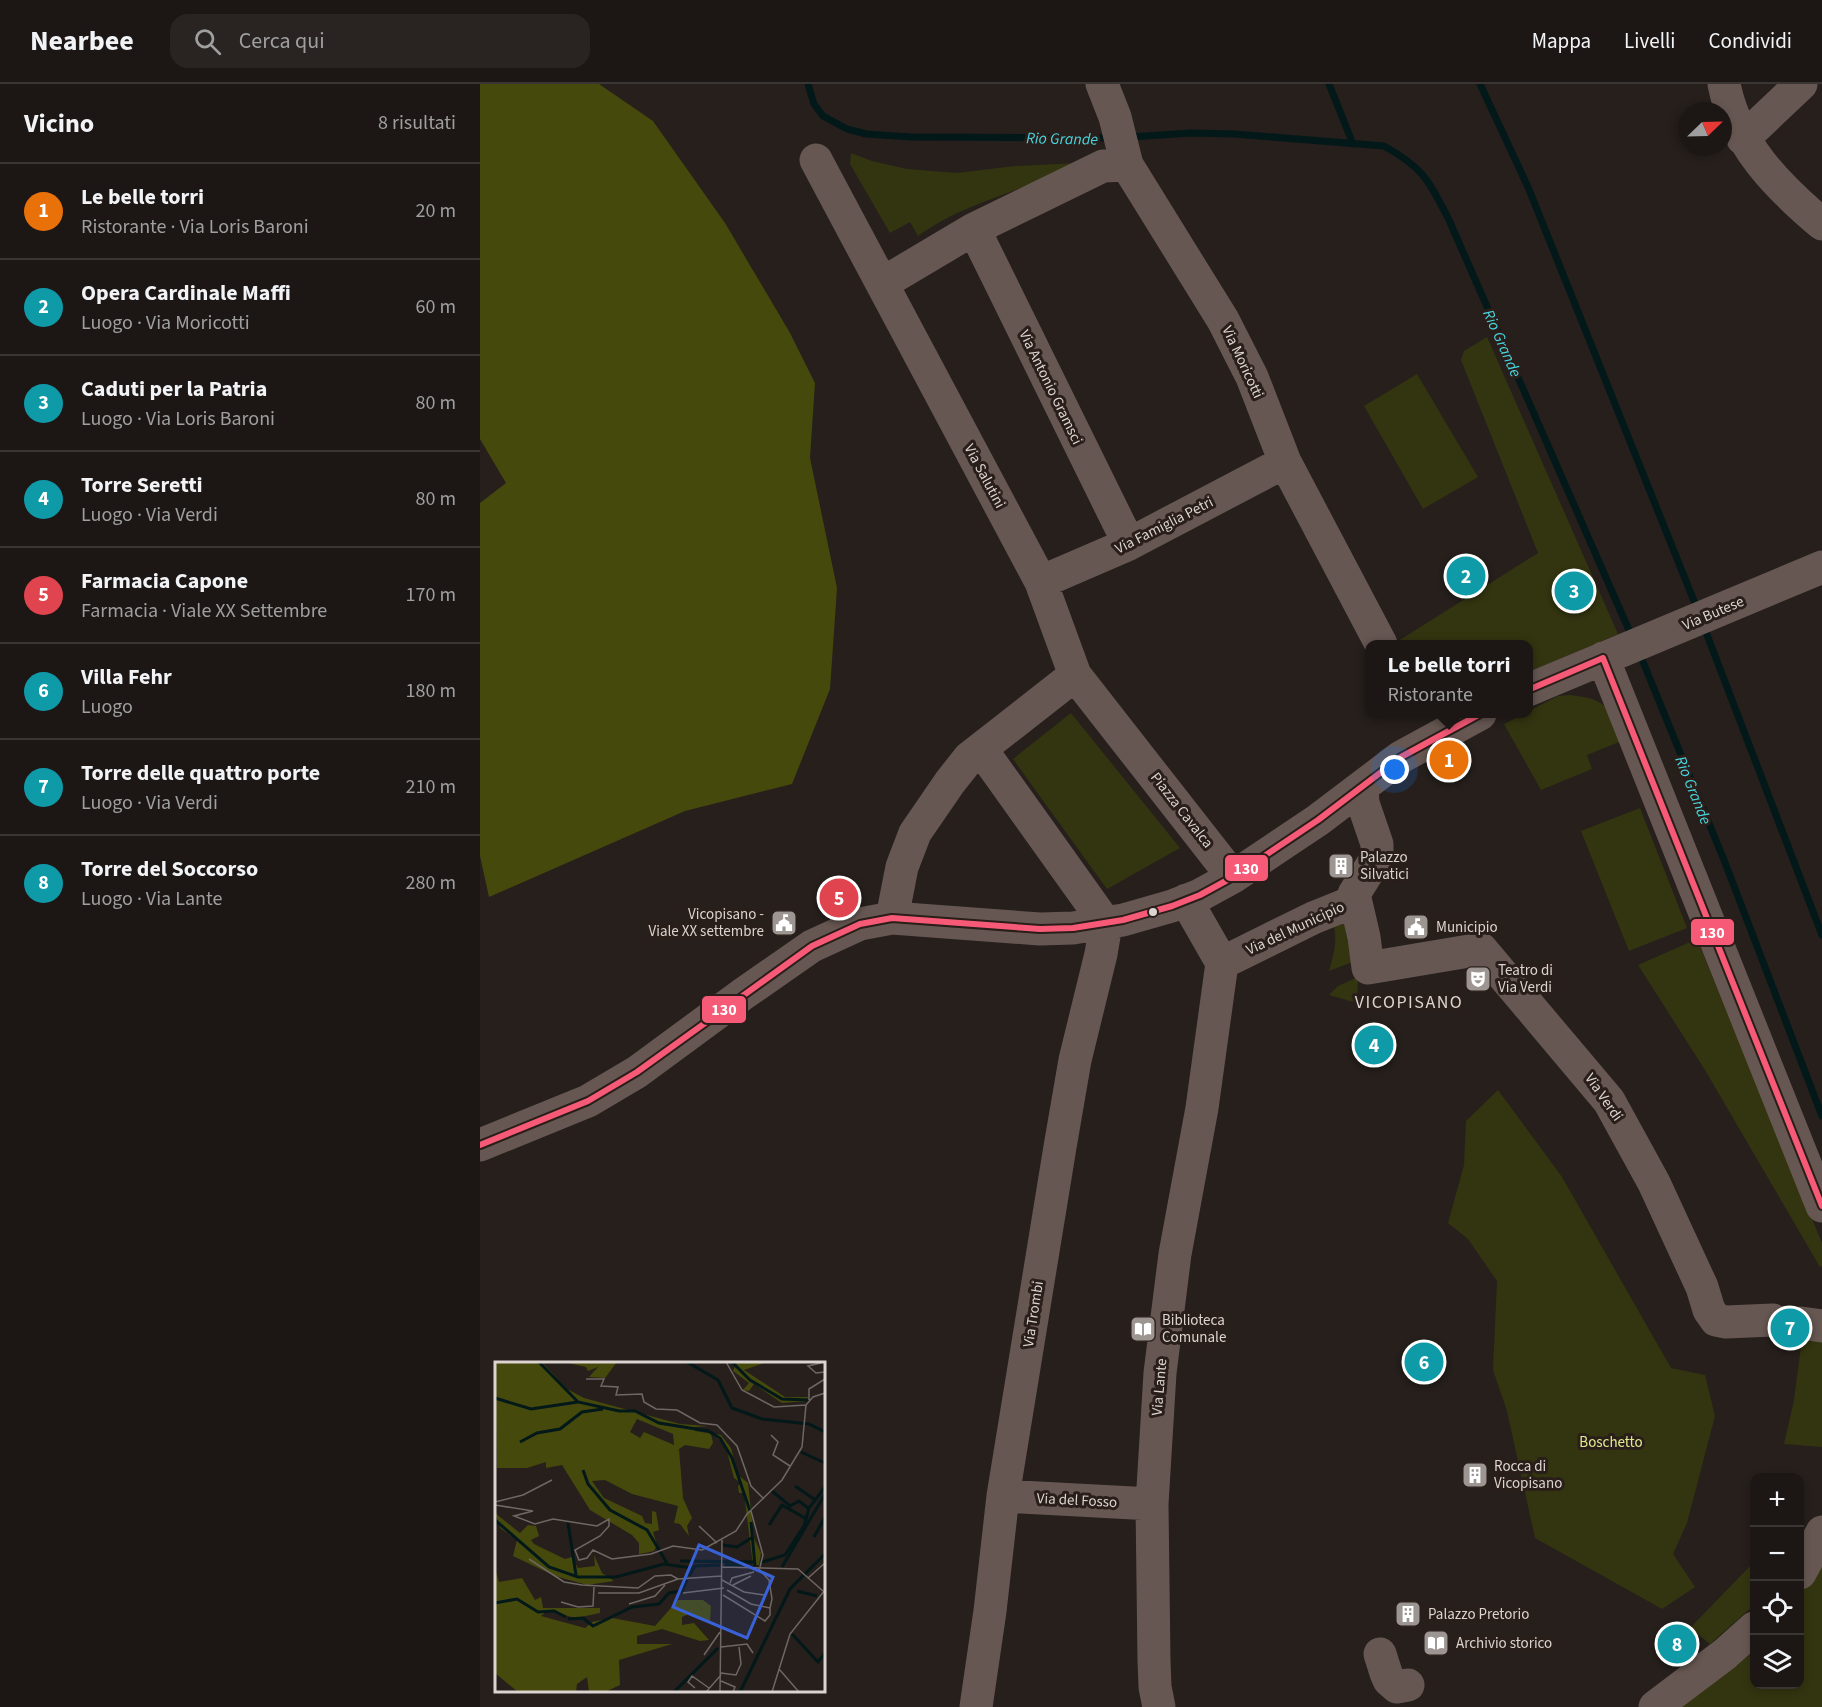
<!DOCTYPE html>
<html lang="it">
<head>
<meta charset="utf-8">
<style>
  body { margin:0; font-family:"Source Sans 3",sans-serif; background:#292422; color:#f1f3f6 }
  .controls { position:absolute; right:18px; bottom:18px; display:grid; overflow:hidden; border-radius:12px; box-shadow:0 3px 9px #0003 }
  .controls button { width:54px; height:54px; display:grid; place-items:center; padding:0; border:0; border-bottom:2px solid #3a3634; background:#1c1715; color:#f1f3f6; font:30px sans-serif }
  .compass { position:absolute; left:1198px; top:18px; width:54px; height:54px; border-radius:50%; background:#1c1715; box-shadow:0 3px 9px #0003; rotate:67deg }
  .you { position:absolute; left:915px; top:686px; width:21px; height:21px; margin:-15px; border:4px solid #fff; border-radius:50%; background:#1a73e8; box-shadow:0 0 0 9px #1a73e833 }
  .badge { display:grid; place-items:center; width:39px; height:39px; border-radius:50%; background:#7c3aed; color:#fff; font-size:20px; font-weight:700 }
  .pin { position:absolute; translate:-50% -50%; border:3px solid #fff; box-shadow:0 2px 6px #0006 }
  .popup { position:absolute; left:885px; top:556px; width:168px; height:78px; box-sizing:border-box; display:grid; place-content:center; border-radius:12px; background:#1c1715; filter:drop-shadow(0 2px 4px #0005); font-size:20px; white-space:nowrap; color:#a09fa0 }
  .popup b { font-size:22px; color:#f1f3f6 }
  .popup::after { content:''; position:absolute; left:50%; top:100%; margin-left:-12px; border:12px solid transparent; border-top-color:#1c1715 }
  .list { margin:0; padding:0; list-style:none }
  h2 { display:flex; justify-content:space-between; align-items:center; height:78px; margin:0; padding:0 24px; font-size:26px }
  h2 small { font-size:20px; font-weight:400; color:#a09fa0 }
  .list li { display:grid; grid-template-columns:39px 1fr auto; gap:18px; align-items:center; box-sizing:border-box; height:96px; padding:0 24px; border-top:2px solid #3a3634 }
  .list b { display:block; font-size:22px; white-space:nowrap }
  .list p { margin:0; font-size:20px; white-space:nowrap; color:#a09fa0 }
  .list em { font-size:20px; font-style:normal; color:#a09fa0 }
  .icon { flex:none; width:33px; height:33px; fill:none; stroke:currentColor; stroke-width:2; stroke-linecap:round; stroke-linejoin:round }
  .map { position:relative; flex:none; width:1342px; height:1623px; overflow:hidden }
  header { display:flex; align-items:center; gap:36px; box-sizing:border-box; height:84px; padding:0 30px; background:#1c1715; border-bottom:2px solid #3a3634 }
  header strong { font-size:28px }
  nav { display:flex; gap:33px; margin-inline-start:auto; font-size:21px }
  .search { width:420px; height:54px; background:#292422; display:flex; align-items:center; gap:15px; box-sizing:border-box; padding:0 21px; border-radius:18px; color:#a09fa0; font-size:22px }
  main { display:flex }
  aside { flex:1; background:#1c1715 }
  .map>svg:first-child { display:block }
  .green { fill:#333510 }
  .forest { fill:#46490c }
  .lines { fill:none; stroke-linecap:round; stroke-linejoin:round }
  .stream { stroke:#031819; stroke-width:7 }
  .minor { stroke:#665752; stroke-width:33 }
  .bus-1-casing { stroke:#291e19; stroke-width:10 }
  .bus-1 { stroke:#f75a77; stroke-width:6 }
  .bus-dot { fill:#dcd4d0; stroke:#291e19; stroke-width:2 }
  .labels { text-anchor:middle; stroke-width:6; stroke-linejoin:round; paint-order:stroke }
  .street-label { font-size:15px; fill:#dcd4d0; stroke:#291e19 }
  .poi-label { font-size:15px; fill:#dcd4d0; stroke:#291e19; text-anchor:start }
  .park-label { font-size:15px; fill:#e0eb8d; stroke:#291e19 }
  .water-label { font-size:16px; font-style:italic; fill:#47d5df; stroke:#291e19 }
  .quarter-label { font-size:18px; letter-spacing:1.5px; fill:#dcd4d0; stroke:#291e19 }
  .inset-river { fill:none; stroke:#031819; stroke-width:3 }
  .inset-road { fill:none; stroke:#6f6764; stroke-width:1.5 }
  .view { fill:#3a62d7; fill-opacity:0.15; stroke:#3a62d7; stroke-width:3 }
  .inset-edge { fill:none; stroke:#dcd4d0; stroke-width:3 }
  .line-badge { stroke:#291e19; stroke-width:2 }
  .badge-label { font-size:16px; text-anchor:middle; font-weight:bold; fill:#fff }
</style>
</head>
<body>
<header>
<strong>Nearbee</strong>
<div class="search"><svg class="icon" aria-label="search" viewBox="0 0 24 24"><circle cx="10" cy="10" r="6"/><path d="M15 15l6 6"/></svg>Cerca qui</div>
<nav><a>Mappa</a><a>Livelli</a><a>Condividi</a></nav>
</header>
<main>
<aside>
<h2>Vicino<small>8 risultati</small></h2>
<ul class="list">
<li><span class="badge" style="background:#e8710a">1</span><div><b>Le belle torri</b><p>Ristorante · Via Loris Baroni</p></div><em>20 m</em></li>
<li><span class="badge" style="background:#0f9aa8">2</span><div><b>Opera Cardinale Maffi</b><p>Luogo · Via Moricotti</p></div><em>60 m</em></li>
<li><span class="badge" style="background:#0f9aa8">3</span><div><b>Caduti per la Patria</b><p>Luogo · Via Loris Baroni</p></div><em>80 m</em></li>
<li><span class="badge" style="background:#0f9aa8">4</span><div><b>Torre Seretti</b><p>Luogo · Via Verdi</p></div><em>80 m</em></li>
<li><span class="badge" style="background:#e0444e">5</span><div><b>Farmacia Capone</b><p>Farmacia · Viale XX Settembre</p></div><em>170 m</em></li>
<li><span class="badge" style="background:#0f9aa8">6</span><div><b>Villa Fehr</b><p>Luogo</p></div><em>180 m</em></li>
<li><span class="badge" style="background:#0f9aa8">7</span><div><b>Torre delle quattro porte</b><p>Luogo · Via Verdi</p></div><em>210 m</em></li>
<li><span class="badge" style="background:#0f9aa8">8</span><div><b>Torre del Soccorso</b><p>Luogo · Via Lante</p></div><em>280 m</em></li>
</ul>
</aside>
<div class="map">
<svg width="1342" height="1623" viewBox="0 0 1342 1623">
  <rect width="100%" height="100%" fill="#261f1c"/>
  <path class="green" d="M 371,69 L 392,77 L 427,85 L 477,89 L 535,82 L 598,79 C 584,85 570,92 556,98 C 512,116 478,124 438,152 L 430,138 L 410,149 L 370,80 Z
    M 1007,253 L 1138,550 L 1049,588 L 1048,560 L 916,560 L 915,559 L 1058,469 L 981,276 L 984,267 Z
    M 937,290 L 998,393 L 943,425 L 884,322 Z
    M 1089,611 C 1128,615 1128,623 1144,656 L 1107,671 L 1112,685 L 1061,706 L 1024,640 L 1044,630 L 1048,630 L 1049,627 L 1078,612 Z
    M 591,629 L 700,764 L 627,805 L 533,675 Z
    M 1160,724 L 1207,844 L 1149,867 L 1101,747 Z
    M 866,824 L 875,877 L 849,887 C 854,870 858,855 853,839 Z
    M 1217,855 L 1342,1159 L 1342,1182 L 1340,1183 L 1225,986 L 1158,881 Z
    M 878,893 L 877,919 L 849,911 L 858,902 Z
    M 1018,1006 L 1082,1093 L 1191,1284 L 1225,1291 L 1235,1332 L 1207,1439 L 1193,1470 L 1215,1503 L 1182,1525 L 1055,1454 L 1027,1327 L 1013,1286 L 1017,1197 L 988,1155 L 968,1139 L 984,1081 L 986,1037 Z
    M 1323,1247 L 1342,1256 L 1342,1363 L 1304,1360 L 1314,1316 Z
    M 1342,1469 L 1342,1623 L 1199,1623 L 1274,1565 L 1274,1600 L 1320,1600 L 1320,1510 Z
    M 1274,1478 L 1274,1521 L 1230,1560 L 1210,1544 Z"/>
  <path class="forest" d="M 0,0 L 119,0 L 173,37 L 245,139 L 310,249 L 335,299 L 330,374 L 357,504 L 350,605 L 312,700 L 205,727 L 9,813 L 0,772 L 0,419 L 26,399 L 0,355 Z"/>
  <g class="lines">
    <path class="stream" d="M 328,0 L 334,20 L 343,32 L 367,45 L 386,50 L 431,53 L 630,54
      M 849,0 L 873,60
      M 1000,0 L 1048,103 L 1218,527
      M 650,53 L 711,49 L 754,50 L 904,62 C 944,84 949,97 969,136 L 1152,553
      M 1224,543 L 1342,851
      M 1159,568 L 1244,776 L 1342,1032"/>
    <path class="minor" d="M 622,0 L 635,33 L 647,81 L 743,236 L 772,293 L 805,378 L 901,560
      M 1244,0 C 1256,61 1296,101 1342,140
      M 1263,55 L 1321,0
      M 336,76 L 561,498 L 595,591 L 753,793
      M 494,145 L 649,460
      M 403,199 L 494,145 L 623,82 L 647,81
      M 561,498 L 649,460 L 805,378
      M 1123,574 L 1342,1122
      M 1048,606 L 1342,483
      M 501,665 L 626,840
      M 882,704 L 883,719 L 897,760 L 897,773 L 874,810 L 884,853 L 888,884 L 1001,865 L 1129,1017 L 1174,1099 L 1222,1203 L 1229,1226 L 1236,1236 L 1246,1238 L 1293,1236
      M 706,816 L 742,879
      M 412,834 L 422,783 L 435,749 L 470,698 L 489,674 L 595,591
      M 742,879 L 833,834 L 875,817
      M 0,1061 L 108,1017 L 157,988 L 263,910 L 332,862 L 380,840 L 412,834 L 560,845 L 593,844 L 643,836 L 692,822 L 720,811 L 753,793 L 838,736 L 921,673 L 1000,630
      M 1321,1239 L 1342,1242
      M 523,1412 L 672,1420
      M 1320,1489 L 1342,1448
      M 900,1570 L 906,1589 L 909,1596 L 917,1603 L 928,1601
      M 496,1623 L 510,1527 L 523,1412 L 580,1063 L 595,976 L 621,870 L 626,840
      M 679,1623 L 675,1603 L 674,1576 L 672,1420 L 680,1289 L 695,1170 L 722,1024 L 742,879
      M 1175,1623 L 1245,1570 L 1274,1544"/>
    <g class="bus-1-casing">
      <path id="bus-1" d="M 1123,574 L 1342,1122
        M 1048,606 L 1123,574
        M 0,1061 L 108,1017 L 157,988 L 332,862 L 380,840 L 412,834 L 560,845 L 593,844 L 643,836 L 692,822 L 720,811 L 753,793 L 838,736 L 921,673 L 1000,630"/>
    </g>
    <use href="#bus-1" class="bus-1"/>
  </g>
  <defs>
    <g id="building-square" transform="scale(1.35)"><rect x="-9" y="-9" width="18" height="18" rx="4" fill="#9c9591" stroke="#291e19"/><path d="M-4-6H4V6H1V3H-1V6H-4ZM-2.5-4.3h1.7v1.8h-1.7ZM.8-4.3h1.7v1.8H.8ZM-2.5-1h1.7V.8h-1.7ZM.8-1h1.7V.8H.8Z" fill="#fff"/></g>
    <g id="civic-square" transform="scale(1.35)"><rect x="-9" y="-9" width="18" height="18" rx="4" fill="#9c9591" stroke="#291e19"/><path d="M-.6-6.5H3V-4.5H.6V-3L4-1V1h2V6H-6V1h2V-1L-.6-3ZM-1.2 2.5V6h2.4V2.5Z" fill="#fff"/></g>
    <g id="theatre-square" transform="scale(1.35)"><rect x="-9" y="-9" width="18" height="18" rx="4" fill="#9c9591" stroke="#291e19"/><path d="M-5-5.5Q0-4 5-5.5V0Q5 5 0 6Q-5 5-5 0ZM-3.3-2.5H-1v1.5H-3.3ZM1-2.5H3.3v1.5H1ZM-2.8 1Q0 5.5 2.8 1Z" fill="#fff"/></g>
    <g id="library-square" transform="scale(1.35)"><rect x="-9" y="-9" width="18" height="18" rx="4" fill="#9c9591" stroke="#291e19"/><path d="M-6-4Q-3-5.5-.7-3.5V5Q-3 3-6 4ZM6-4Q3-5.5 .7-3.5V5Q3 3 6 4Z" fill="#fff"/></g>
  </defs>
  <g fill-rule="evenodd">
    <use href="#building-square" x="861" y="782"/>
    <use href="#civic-square" x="304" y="839"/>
    <use href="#civic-square" x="936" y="843"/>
    <use href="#theatre-square" x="998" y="895"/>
    <use href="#library-square" x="663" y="1245"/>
    <use href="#building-square" x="995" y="1391"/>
    <use href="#building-square" x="928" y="1530"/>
    <use href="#library-square" x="956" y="1559"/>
  </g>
  <circle class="bus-dot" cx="673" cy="828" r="5"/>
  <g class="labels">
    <g class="street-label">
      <text transform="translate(763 278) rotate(65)" y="5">Via Moricotti</text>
      <text transform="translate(571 303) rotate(64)" y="5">Via Antonio Gramsci</text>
      <text transform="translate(505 392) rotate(62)" y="5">Via Salutini</text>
      <text transform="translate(684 441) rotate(-27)" y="5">Via Famiglia Petri</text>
      <text transform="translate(1233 529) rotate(-23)" y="5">Via Butese</text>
      <text transform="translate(702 726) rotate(52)" y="5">Piazza Cavalca</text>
      <text transform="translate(815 844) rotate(-25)" y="5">Via del Municipio</text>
      <text transform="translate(1124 1013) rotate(55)" y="5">Via Verdi</text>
      <text transform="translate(553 1230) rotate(-81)" y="5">Via Trombi</text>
      <text transform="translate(679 1303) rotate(-85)" y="5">Via Lante</text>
      <text transform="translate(597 1416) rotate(3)" y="5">Via del Fosso</text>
    </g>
    <g class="poi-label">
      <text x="880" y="778">Palazzo<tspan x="880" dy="17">Silvatici</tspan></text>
      <text x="284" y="835" text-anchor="end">Vicopisano -<tspan x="284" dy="17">Viale XX settembre</tspan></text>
      <text x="956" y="848">Municipio</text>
      <text x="1018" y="891">Teatro di<tspan x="1018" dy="17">Via Verdi</tspan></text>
      <text x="682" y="1241">Biblioteca<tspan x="682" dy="17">Comunale</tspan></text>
      <text x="1014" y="1387">Rocca di<tspan x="1014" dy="17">Vicopisano</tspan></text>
      <text x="948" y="1535">Palazzo Pretorio</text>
      <text x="976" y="1564">Archivio storico</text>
    </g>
    <g class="park-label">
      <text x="1131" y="1363">Boschetto</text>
    </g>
    <g class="water-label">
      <text transform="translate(582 54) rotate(1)" y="6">Rio Grande</text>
      <text transform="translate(1023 259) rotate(66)" y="6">Rio Grande</text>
      <text transform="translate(1214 706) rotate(68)" y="6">Rio Grande</text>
    </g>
    <g class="quarter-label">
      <text x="929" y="924">VICOPISANO</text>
    </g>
  </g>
  <g transform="translate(15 1278)">
    <rect width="330" height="330" fill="#261f1c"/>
    <path d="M 0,0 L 47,0 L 72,27 L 89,36 L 185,62 L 213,64 L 200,65 L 200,69 L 226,73 L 236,86 L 243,113 L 253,121 L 259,176 L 266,191 L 264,203 L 258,203 L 249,131 L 244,131 L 243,124 L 246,121 L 239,116 L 230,82 L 216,72 L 218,81 L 214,87 L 190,83 L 184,87 L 188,136 L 197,156 L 192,164 L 194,174 L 185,162 L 179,161 L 183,144 L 137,132 L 110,118 L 97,119 L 109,136 L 147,154 L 150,161 L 157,162 L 157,149 L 161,150 L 164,168 L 158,170 L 162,183 L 159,189 L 150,191 L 144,192 L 144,181 L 137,173 L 95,148 L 67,103 L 51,106 L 51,100 L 32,106 L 2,106 ZM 142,57 L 178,72 L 179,83 L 149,70 L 145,76 L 135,70 ZM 69,0 L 122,0 L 110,16 L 94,15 L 103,5 L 93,9 L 91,5 ZM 242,0 L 272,0 L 249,8 L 290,35 L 313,35 L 313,39 L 287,41 L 259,22 L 254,29 L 248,28 L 254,21 L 238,9 ZM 0,151 L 25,171 L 33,163 L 41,164 L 44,174 L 36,178 L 39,182 L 70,197 L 77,195 L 83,206 L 100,204 L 99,193 L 107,211 L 119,219 L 92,223 L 60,214 L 18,194 L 22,178 L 5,166 ZM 0,207 L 4,220 L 27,216 L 40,238 L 46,235 L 48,246 L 105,246 L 105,251 L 81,256 L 52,249 L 46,254 L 90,266 L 97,260 L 117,256 L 160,264 L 183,238 L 208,238 L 216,244 L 215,260 L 196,251 L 187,255 L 187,263 L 199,261 L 214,278 L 205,279 L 167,267 L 142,274 L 142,282 L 177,282 L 124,298 L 125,323 L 110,330 L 94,330 L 92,315 L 82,322 L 81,330 L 23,330 L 0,311 Z" fill="#46490c" fill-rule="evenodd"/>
    <path class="inset-river" d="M 44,0 L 83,40 L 124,49 L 140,49 L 164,61 L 213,69 L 225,76 L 237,96 L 255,149M 192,0 L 223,18 L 237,46 L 267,57 L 314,62 L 330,70M 237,0 L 255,18 L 287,37 L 313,38M 0,36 L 36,47 L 83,40M 25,80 L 42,71 L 65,67 L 87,50 L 108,47M 306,90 L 330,101M 88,108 L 93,122 L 115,148 L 152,168 L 172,201M 300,124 L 319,137M 277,129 L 295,144 L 304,139 L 313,146M 0,158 L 54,205 L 83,215 L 121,215 L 169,202 L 197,206M 256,160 L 260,204M 73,161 L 81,213M 274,163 L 287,143 L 310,156M 319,175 L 330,155M 228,183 L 242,185 L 258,175M 185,199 L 259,200M 267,200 L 290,193 L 309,164 L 314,146 L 330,125M 230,203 L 249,203M 287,205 L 330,132M 194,214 L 200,204 L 225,203M 302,229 L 322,234M 0,241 L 22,237 L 43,250 L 59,249 L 71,255M 73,257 L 88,256 L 98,264 L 137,245 L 164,242 L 174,231 L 187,229 L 192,218M 297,272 L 323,300 L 330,291M 179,330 L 223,286M 245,330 L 295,227 L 330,192"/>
    <path class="inset-road" d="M 231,0 L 247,28 L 279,45 L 311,43M 326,1 L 313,4 L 321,11 L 330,10M 91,17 L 109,17 L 106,24 L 123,25 L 121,33 L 147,32 L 149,40 L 161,47 L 182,48 L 205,61 L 222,63 L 242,84 L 256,124 L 269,137M 314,38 L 314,27 L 330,17M 276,73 L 283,80 L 278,93 L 295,104M 0,140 L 28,133 L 57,118M 0,143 L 38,149 L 19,154 L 40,162 L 58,157 L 102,164 L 114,157 L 114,164 L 105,174 L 80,188 L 84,198 L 92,196 L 98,188 L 117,197 L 156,192 L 178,184 L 207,188 L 241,169 L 252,152 L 287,118 L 307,85 L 311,43 L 318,35 L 330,31M 256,149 L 268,193 L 265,205M 204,164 L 222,181M 34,197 L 69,220 L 87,223 L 143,226 L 160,214 L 176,213 L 183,217M 226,205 L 303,207 L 328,229M 263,206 L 274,218 L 277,237 L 275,246M 313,216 L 330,201M 227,218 L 249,230 L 269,233M 235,221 L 237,216 L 259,210M 238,223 L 256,214M 232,228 L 256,242 L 275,246M 103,231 L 144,231 L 183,217 L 226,214M 188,231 L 229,226M 228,233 L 270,259 L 275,253 L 275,246M 66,240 L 83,245 L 98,244 L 99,225M 134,242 L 160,234 L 170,223M 226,285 L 252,282 L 258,291M 209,293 L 225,270M 284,307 L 304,330M 226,311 L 241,313 L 246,302 L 244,285M 226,319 L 240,325 L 238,330M 200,326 L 193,320 L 197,314 L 214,326M 211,330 L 226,313M 225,330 L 227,178M 277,330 L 295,272 L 330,228"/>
    <path class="view" d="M 204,183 L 278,215 L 252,276 L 178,245 Z"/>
    <rect width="330" height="330" class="inset-edge"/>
  </g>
  <g class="line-badge">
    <rect x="744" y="770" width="45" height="28" rx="6" fill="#f75a77"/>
    <rect x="1210" y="834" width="45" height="28" rx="6" fill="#f75a77"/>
    <rect x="221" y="911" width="46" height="29" rx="6" fill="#f75a77"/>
  </g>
  <g class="badge-label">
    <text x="766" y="790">130</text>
    <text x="1232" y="854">130</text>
    <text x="244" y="931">130</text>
  </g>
</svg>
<div class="controls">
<button>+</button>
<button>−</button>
<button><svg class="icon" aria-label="locate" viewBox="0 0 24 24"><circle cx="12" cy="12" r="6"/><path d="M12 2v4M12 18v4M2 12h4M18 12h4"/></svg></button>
<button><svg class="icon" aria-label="layers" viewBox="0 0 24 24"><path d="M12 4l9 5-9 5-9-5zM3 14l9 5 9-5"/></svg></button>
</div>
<svg class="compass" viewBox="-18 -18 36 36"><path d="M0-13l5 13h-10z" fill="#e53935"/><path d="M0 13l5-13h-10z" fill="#a09fa0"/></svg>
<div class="you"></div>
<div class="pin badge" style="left:969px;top:676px;background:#e8710a">1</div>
<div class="popup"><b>Le belle torri</b>Ristorante</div>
<div class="pin badge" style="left:986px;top:492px;background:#0f9aa8">2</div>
<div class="pin badge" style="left:1094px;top:507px;background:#0f9aa8">3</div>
<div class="pin badge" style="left:894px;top:961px;background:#0f9aa8">4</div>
<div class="pin badge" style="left:359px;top:814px;background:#e0444e">5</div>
<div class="pin badge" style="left:944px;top:1278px;background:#0f9aa8">6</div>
<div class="pin badge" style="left:1310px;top:1244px;background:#0f9aa8">7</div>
<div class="pin badge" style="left:1197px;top:1560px;background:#0f9aa8">8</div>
</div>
</main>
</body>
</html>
